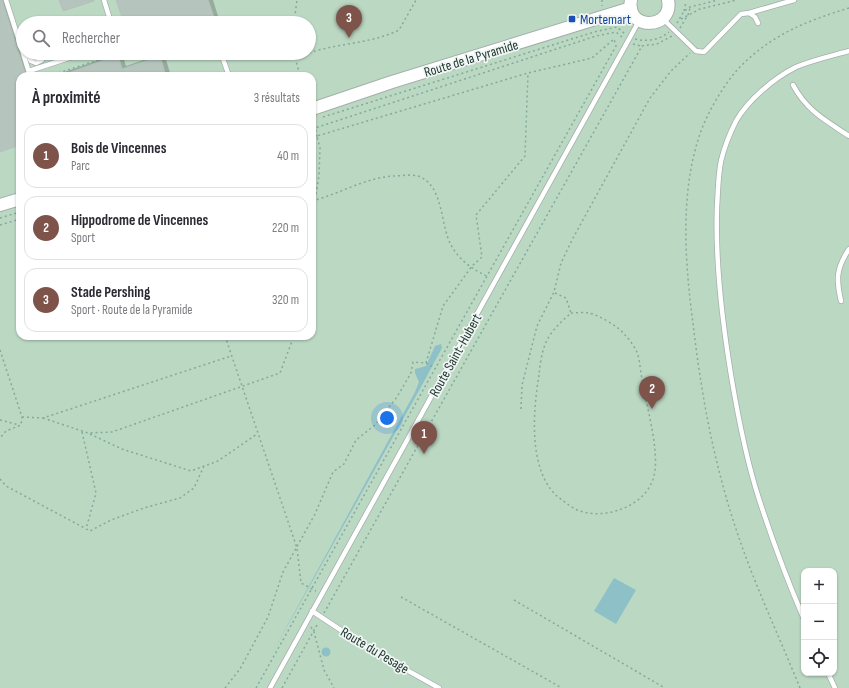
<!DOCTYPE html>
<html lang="fr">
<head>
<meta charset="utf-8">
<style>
  body { margin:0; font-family:"Sofia Sans Condensed",sans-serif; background:#f7f7f7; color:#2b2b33 }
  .controls { position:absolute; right:12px; bottom:12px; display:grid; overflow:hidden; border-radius:8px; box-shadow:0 1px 3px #0004 }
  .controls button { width:36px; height:36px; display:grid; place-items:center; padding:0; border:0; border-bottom:1px solid #e1e1e2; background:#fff; color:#2b2b33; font:20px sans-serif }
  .you { position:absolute; left:387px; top:418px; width:14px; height:14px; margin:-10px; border:3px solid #fff; border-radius:50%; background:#1a73e8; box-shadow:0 0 0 6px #1a73e833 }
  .badge { display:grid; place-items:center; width:26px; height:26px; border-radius:50%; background:#7d534a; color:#fff; font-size:13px; font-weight:700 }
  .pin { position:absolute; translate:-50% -33px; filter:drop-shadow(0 1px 2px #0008) }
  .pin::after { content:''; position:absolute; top:21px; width:14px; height:12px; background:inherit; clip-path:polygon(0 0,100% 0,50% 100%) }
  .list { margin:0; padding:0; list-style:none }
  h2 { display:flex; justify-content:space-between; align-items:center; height:52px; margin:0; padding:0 16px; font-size:17px }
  h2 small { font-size:13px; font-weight:400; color:#7c7c81 }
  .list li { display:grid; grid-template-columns:26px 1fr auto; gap:12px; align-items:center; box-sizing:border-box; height:64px; margin:0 8px 8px; padding:0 8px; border:1px solid #e1e1e2; border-radius:12px }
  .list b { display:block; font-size:15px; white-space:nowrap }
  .list p { margin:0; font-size:13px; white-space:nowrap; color:#7c7c81 }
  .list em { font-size:13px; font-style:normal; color:#7c7c81 }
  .icon { flex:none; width:22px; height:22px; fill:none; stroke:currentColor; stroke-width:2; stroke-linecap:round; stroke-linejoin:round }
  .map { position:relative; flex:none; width:849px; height:688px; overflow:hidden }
  .search { position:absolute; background:#fff; box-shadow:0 1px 3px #0004; left:16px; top:16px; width:300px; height:44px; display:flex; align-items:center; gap:10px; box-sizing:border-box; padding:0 14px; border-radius:22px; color:#7c7c81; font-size:15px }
  .panel { position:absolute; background:#fff; box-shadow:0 1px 3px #0004; left:16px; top:72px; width:300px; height:268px; border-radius:12px }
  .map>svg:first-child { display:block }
  .green { fill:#bbd8c3; fill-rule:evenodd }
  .water { fill:#8ec0c8 }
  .shadow { fill:#0003 }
  .building { fill:#b6c4be; stroke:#b4c2bc }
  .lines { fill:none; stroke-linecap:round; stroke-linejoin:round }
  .service-casing { stroke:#a4b0ac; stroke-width:6 }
  .tertiary-casing { stroke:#a4b0ac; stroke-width:14 }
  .path { stroke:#84a99d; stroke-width:1.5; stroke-dasharray:2 3; stroke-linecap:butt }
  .service { stroke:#fff; stroke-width:4.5 }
  .tertiary { stroke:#fff; stroke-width:12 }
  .transit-dot { fill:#1a4fb4; stroke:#f0f6f3; stroke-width:1.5 }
  .labels { text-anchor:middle; stroke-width:3.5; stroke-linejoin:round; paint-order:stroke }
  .transit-label { font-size:14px; fill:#164399; stroke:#f0f6f3; text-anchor:start }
  .street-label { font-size:14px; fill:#233832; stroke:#f0f6f3 }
</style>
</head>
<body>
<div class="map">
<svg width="849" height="688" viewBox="0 0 849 688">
  <rect width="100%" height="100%" fill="#e0e9e5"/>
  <path class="green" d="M 0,0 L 849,0 L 849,688 L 0,688 ZM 23,23 L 309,23 L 309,53 L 23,53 ZM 20,76 L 312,76 L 312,336 L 20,336 ZM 804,571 L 834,571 L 834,673 L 804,673 Z"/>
  <path class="water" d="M 441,344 L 442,348 L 421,387 L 270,657 L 415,392 L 419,382 L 415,373 L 415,369 L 426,366 L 435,346 Z
    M 614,578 L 636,590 L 616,624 L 594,611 Z
    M321.5 652a4.5 4.5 0 1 1 9 0a4.5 4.5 0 1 1-9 0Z"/>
  <path class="shadow" d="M 0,0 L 7,0 L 32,76 L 20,76 L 20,144 L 0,151 Z
    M 117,0 L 213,0 L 218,16 L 214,20 L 204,23 L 125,23 Z
    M 119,53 L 122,53 L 126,66 L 164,53 L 171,76 L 53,76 Z"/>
  <path class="building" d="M 0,0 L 2,0 L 26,76 L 20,76 L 20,145 L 0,152 Z
    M 59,0 L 94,0 L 94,1 L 63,11 Z
    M 116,0 L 208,0 L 215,20 L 207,23 L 124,23 Z
    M 118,55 L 122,69 L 160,56 L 166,76 L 60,76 Z"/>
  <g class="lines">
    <g class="service-casing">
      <path id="service" d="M 6,0 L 23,53
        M 104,0 L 111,23
        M 749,13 L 794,0
        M 663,19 L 696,51 L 704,52 L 741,14 L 749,13 L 755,17 L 758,23
        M 226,23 L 235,20
        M 23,53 L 30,76
        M 27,53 L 31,61 L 36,63 L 42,60 L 43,53
        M 221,53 L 229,76
        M 29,71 L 84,53
        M 793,85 C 807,111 825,120 849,136
        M 841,301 C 836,279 836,269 849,249
        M 312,611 L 371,650 L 439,688
        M 804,619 C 787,580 772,539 759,499 C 746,459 738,417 731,375 C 722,320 715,263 717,207 C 718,191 718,176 721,161 C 724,148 730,133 736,121 C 748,100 774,78 796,67 C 813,60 831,56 849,51
        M 828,673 L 835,688
        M 270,688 L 639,21"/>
    </g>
    <g class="tertiary-casing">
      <path id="tertiary" d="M 631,0 C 625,31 674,30 668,0
        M 312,109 L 392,82 L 631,8
        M 0,205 L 20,199"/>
    </g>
    <path class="path" d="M 602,0 L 602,6
      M 684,11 L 686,2
      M 681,19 L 700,9 L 737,0
      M 294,23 L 297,0
      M 677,23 L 684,11 L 690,7 L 718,0
      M 680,28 L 689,13 L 690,7
      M 635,39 C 648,42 659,40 669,32
      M 633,44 L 641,46
      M 126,53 C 137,64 148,57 162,53
      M 294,53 L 300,76
      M 309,53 C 338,43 370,44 399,30 L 416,0
      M 295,58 L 308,53
      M 49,76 L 114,55 L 114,53
      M 323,117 L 594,32 L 617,27 L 625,34
      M 312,129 L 596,36 L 616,32 L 623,38
      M 312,139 L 317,136 L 313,119
      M 312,201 C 339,194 365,178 393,176 C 400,176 411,174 418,176 C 444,185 440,225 451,245 C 458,259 473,270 487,276
      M 0,218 L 20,212
      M 0,225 L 20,219
      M 555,293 L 566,298 L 571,313
      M 571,313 C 577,313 584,312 589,313 C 599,315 619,327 625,335 C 629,339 633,345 636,350 C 640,358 640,370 642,379 C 646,403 653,427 655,451 C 656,461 656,475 651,484 C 639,509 600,521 575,509 C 570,506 566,503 562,500 C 527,476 533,411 539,375 C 540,364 542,350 547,340 C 553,329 562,321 571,313 Z
      M 225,336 L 297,548 L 301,583 L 316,591
      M 226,339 L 237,336
      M 0,350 L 22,417 L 21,425 L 6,431 L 0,438
      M 426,363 L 443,306 L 472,266 L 482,257 L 476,215 L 525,156 L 528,73
      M 521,409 L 522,385 L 537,326 L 554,292 L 561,263 L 573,238 L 650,98 L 671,71 L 690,53
      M 22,417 L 43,418 L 231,356
      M 43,418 L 88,433 L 112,432 L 280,373 L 294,336
      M 0,420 L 19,425
      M 82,432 L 96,493 L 86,529
      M 90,434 L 122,449 L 191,471 L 218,461 L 257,434
      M 0,479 L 6,486 L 90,531 L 111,520 L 144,508 L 180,498 L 194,488 L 204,466
      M 401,597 L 562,688
      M 514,600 L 665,688
      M 324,613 L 642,46 L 657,44 L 672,36
      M 311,627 L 314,632 L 324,670 L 334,688
      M 225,688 L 240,669 L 268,617 L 283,572 L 315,514 L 333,472 L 344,464 L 356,440 L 375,425 L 397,397 L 411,373 L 413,362 L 426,363 L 435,368
      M 256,688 L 616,46 L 614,39 L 592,58 L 528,73 L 317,136 L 320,148 L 319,175 L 312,219
      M 282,688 L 318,623
      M 800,688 C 779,636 755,586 737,532 C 714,464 701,394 693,323 C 685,264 680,194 699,137 C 706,114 726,80 743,64 C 775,33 807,21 849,8"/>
    <use href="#service" class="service"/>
    <use href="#tertiary" class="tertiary"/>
  </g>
  <rect class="transit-dot" x="568" y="15" width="8" height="8" rx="2"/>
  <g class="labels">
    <g class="transit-label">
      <text x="580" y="24">Mortemart</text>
    </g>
    <g class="street-label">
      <text transform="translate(471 58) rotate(-17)" y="5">Route de la Pyramide</text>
      <text transform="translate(455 355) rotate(-61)" y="5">Route Saint-Hubert</text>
      <text transform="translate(375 650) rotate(31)" y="5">Route du Pesage</text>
    </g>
  </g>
</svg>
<div class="controls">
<button>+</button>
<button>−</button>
<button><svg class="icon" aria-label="locate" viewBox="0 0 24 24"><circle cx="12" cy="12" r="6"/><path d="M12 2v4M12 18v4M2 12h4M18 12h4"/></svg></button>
</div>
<div class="you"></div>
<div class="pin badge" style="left:424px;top:454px">1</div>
<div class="pin badge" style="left:652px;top:409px">2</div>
<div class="pin badge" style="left:349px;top:38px">3</div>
<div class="search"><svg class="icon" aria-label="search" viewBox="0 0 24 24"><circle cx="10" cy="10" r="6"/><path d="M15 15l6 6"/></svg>Rechercher</div>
<section class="panel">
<h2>À proximité<small>3 résultats</small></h2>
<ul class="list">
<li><span class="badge">1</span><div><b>Bois de Vincennes</b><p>Parc</p></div><em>40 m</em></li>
<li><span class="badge">2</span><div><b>Hippodrome de Vincennes</b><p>Sport</p></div><em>220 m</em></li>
<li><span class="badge">3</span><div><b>Stade Pershing</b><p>Sport · Route de la Pyramide</p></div><em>320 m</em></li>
</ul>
</section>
</div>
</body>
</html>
